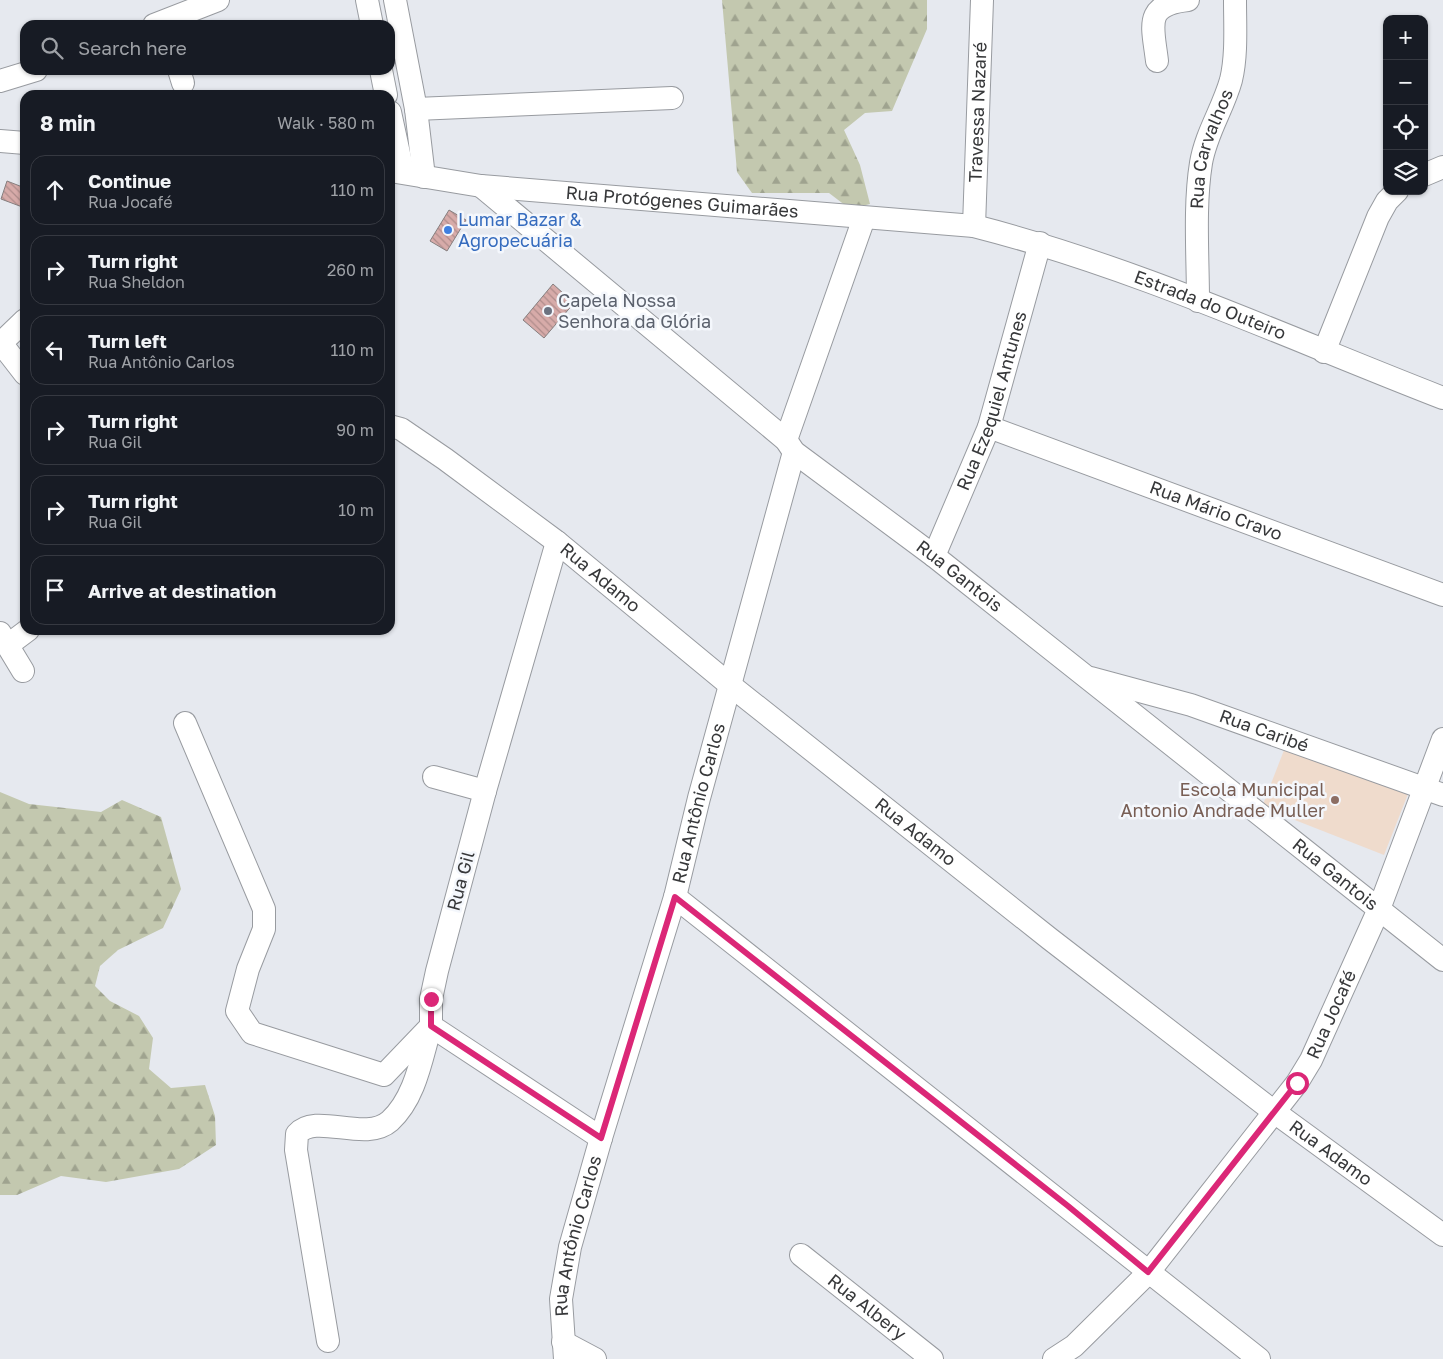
<!DOCTYPE html>
<html lang="en">
<head>
<meta charset="utf-8">
<style>
  body { margin:0; font-family:"Golos Text",sans-serif; background:#242831; color:#f1f3f6 }
  .controls { position:absolute; right:15px; top:15px; display:grid; overflow:hidden; border-radius:10px; box-shadow:0 1px 4px #0004 }
  .controls button { width:45px; height:45px; display:grid; place-items:center; padding:0; border:0; border-bottom:1px solid #363941; background:#171b24; color:#f1f3f6; font:25px sans-serif }
  .stop { position:absolute; width:15px; height:15px; margin:-11px; border:4px solid #db2777; border-radius:50%; background:#fff }
  .stop.end { background:#db2777; border-color:#fff; box-shadow:0 1px 5px #0008 }
  .list { margin:0; padding:0; list-style:none }
  h2 { display:flex; justify-content:space-between; align-items:center; height:65px; margin:0; padding:0 20px; font-size:21px }
  h2 small { font-size:16px; font-weight:400; color:#9ea1a6 }
  .list li { display:grid; grid-template-columns:32px 1fr auto; gap:15px; align-items:center; box-sizing:border-box; height:70px; margin:0 10px 10px; padding:0 10px; border:1px solid #363941; border-radius:15px }
  .list b { display:block; font-size:19px; white-space:nowrap }
  .list p { margin:0; font-size:16px; white-space:nowrap; color:#9ea1a6 }
  .list em { font-size:16px; font-style:normal; color:#9ea1a6 }
  .icon { flex:none; width:28px; height:28px; fill:none; stroke:currentColor; stroke-width:2; stroke-linecap:round; stroke-linejoin:round }
  .map { position:relative; flex:none; width:1443px; height:1359px; overflow:hidden }
  .search { position:absolute; background:#171b24; box-shadow:0 1px 4px #0004; left:20px; top:20px; width:375px; height:55px; display:flex; align-items:center; gap:12px; box-sizing:border-box; padding:0 18px; border-radius:15px; color:#9ea1a6; font-size:19px }
  .panel { position:absolute; background:#171b24; box-shadow:0 1px 4px #0004; left:20px; top:90px; width:375px; height:545px; border-radius:15px }
  .map>svg:first-child { display:block }
  .education { fill:#efdbcc }
  .forest { fill:url(#forest-firs) }
  .building { fill:url(#building-back-hatch); stroke:#867f7f }
  .lines { fill:none; stroke-linecap:round; stroke-linejoin:round }
  .minor-casing { stroke:#989ba0; stroke-width:24 }
  .minor { stroke:#fff; stroke-width:22 }
  .route { stroke:#db2777; stroke-width:6 }
  .shop-dot { fill:#3f7fe0; stroke:#f4f7fc; stroke-width:2 }
  .worship-dot { fill:#6b7280; stroke:#f4f7fc; stroke-width:2 }
  .education-dot { fill:#8d6e63; stroke:#f4f7fc; stroke-width:2 }
  .labels { text-anchor:middle; stroke-width:5; stroke-linejoin:round; paint-order:stroke }
  .street-label { font-size:18px; fill:#37383a; stroke:#f4f7fc }
  .shop-label { font-size:18px; fill:#366cbe; stroke:#f4f7fc; text-anchor:start }
  .worship-label { font-size:18px; fill:#5b616d; stroke:#f4f7fc; text-anchor:start }
  .education-label { font-size:18px; fill:#785e54; stroke:#f4f7fc; text-anchor:end }
</style>
</head>
<body>
<div class="map">
<svg width="1443" height="1359" viewBox="0 0 1443 1359">
  <defs>
    <pattern id="forest-firs" width="22" height="20" patternUnits="userSpaceOnUse" patternTransform="scale(1.25)"><rect width="22" height="20" fill="#c3c8af"/><path d="M5 1l3.5 6h-7zM16 11l3.5 6h-7z" fill="#9fa38f"/></pattern>
    <pattern id="building-back-hatch" width="6" height="6" patternUnits="userSpaceOnUse" patternTransform="scale(1.25)"><rect width="6" height="6" fill="#d7aba9"/><path d="M-1 5l2 2M0 0l6 6M5-1l2 2" fill="none" stroke="#af8c8b"/></pattern>
  </defs>
  <rect width="100%" height="100%" fill="#e6e9ef"/>
  <path class="education" d="M 1286,745 L 1408,794 L 1384,855 L 1262,807 Z"/>
  <path class="forest" d="M 722,0 L 927,0 L 927,29 L 892,111 L 865,113 L 844,130 L 860,165 L 870,204 L 850,209 L 829,193 L 752,193 L 737,172 Z
    M 0,792 L 29,804 L 101,812 L 122,800 L 161,817 L 181,889 L 163,928 L 118,950 L 100,966 L 95,986 L 110,1001 L 139,1016 L 153,1038 L 149,1069 L 171,1088 L 205,1085 L 215,1116 L 216,1145 L 179,1169 L 106,1182 L 61,1176 L 17,1195 L 0,1195 Z"/>
  <path class="building" d="M 7,181 L 25,188 L 25,208 L 1,199 Z
    M 449,210 L 466,220 L 447,251 L 430,241 Z
    M 553,284 L 574,303 L 544,338 L 523,320 Z"/>
  <g class="lines">
    <g class="minor-casing">
      <g id="minor">
        <path d="M 367,0 L 372,25"/>
        <path d="M 395,0 L 416,109 L 424,177"/>
        <path d="M 154,25 L 218,0"/>
        <path d="M 1157,61 C 1153,26 1143,5 1188,0"/>
        <path d="M 179,70 L 183,83"/>
        <path d="M 381,70 L 386,95"/>
        <path d="M 0,81 L 36,70"/>
        <path d="M 416,109 L 672,98"/>
        <path d="M 390,112 L 403,172"/>
        <path d="M 0,141 L 25,143"/>
        <path id="s1" d="M 390,171 L 481,186 L 974,226 C 1135,267 1288,338 1443,398"/>
        <path d="M 1424,175 L 1443,167"/>
        <path id="s2" d="M 481,186 L 786,440 L 794,452 L 934,556 L 1443,960"/>
        <path id="s3" d="M 974,226 L 982,0"/>
        <path id="s4" d="M 1198,301 C 1198,258 1194,206 1201,163 C 1206,133 1223,109 1231,80 C 1237,55 1235,26 1235,0"/>
        <path d="M 1,343 L 25,374"/>
        <path d="M 0,344 L 25,320"/>
        <path d="M 1324,352 L 1378,217 L 1387,201 L 1397,191"/>
        <path id="s5" d="M 390,426 L 401,429 L 445,459 L 557,542 L 730,685 L 1050,939 L 1273,1111 L 1443,1235"/>
        <path id="s6" d="M 989,427 L 1443,595"/>
        <path d="M 786,440 L 864,218"/>
        <path d="M 557,542 L 485,791 L 437,971 L 431,999 L 431,1026 L 601,1138"/>
        <path id="s7" d="M 934,556 L 989,427 L 1040,243"/>
        <path d="M 0,633 L 23,671"/>
        <path d="M 8,645 L 28,630"/>
        <path id="s8" d="M 1091,678 L 1191,705 L 1443,795"/>
        <path d="M 185,723 L 264,909 L 264,929 L 248,969 L 237,1011 L 252,1033 L 384,1075 L 431,1026"/>
        <path d="M 434,777 L 485,791"/>
        <path d="M 675,897 L 1259,1359"/>
        <path id="s9" d="M 801,1255 L 932,1359"/>
        <path d="M 328,1341 L 296,1150 L 297,1134 C 316,1112 365,1143 390,1121 C 415,1098 421,1060 430,1029"/>
        <path d="M 563,1342 L 595,1359"/>
        <path id="s10" d="M 565,1359 L 561,1299 L 570,1247 L 601,1138 L 675,897 L 699,798 L 794,452"/>
        <path id="s11" d="M 1054,1359 L 1074,1346 L 1148,1273 L 1297,1083 L 1311,1060 L 1379,909 L 1443,739"/>
      </g>
    </g>
    <use href="#minor" class="minor"/>
  </g>
  <g class="lines">
    <path class="route" d="M 431,999 L 431,1026 L 601,1138 L 675,897 L 1068,1206 L 1148,1272 L 1297,1083"/>
  </g>
  <circle class="shop-dot" cx="448" cy="230" r="5"/>
  <circle class="worship-dot" cx="548" cy="311" r="5"/>
  <circle class="education-dot" cx="1335" cy="800" r="5"/>
  <g class="labels">
    <g class="street-label">
      <text dy="6" stroke="none"><textPath href="#s3" startOffset="114">Travessa Nazaré</textPath></text>
      <text dy="6" stroke="none"><textPath href="#s4" startOffset="154">Rua Carvalhos</textPath></text>
      <text dy="6" stroke="none"><textPath href="#s1" startOffset="294">Rua Protógenes Guimarães</textPath></text>
      <text dy="6" stroke="none"><textPath href="#s1" startOffset="836">Estrada do Outeiro</textPath></text>
      <text dy="6" stroke="none"><textPath href="#s7" startOffset="166">Rua Ezequiel Antunes</textPath></text>
      <text dy="6" stroke="none"><textPath href="#s6" startOffset="242">Rua Mário Cravo</textPath></text>
      <text dy="6" stroke="none"><textPath href="#s2" startOffset="618">Rua Gantois</textPath></text>
      <text dy="6" stroke="none"><textPath href="#s5" startOffset="260">Rua Adamo</textPath></text>
      <text dy="6" stroke="none"><textPath href="#s8" startOffset="181">Rua Caribé</textPath></text>
      <text dy="6" stroke="none"><textPath href="#s10" startOffset="575">Rua Antônio Carlos</textPath></text>
      <text dy="6" stroke="none"><textPath href="#s5" startOffset="665">Rua Adamo</textPath></text>
      <text dy="6" stroke="none"><textPath href="#s2" startOffset="1098">Rua Gantois</textPath></text>
      <text transform="translate(461 881) rotate(-75)" y="6">Rua Gil</text>
      <text dy="6" stroke="none"><textPath href="#s11" startOffset="446">Rua Jocafé</textPath></text>
      <text dy="6" stroke="none"><textPath href="#s5" startOffset="1190">Rua Adamo</textPath></text>
      <text dy="6" stroke="none"><textPath href="#s10" startOffset="125">Rua Antônio Carlos</textPath></text>
      <text dy="6" stroke="none"><textPath href="#s9" startOffset="84">Rua Albery</textPath></text>
    </g>
    <g class="shop-label">
      <text x="458" y="226">Lumar Bazar &amp;<tspan x="458" dy="21">Agropecuária</tspan></text>
    </g>
    <g class="worship-label">
      <text x="558" y="307">Capela Nossa<tspan x="558" dy="21">Senhora da Glória</tspan></text>
    </g>
    <g class="education-label">
      <text x="1325" y="796">Escola Municipal<tspan x="1325" dy="21">Antonio Andrade Muller</tspan></text>
    </g>
  </g>
</svg>
<div class="controls">
<button>+</button>
<button>−</button>
<button><svg class="icon" aria-label="locate" viewBox="0 0 24 24"><circle cx="12" cy="12" r="6"/><path d="M12 2v4M12 18v4M2 12h4M18 12h4"/></svg></button>
<button><svg class="icon" aria-label="layers" viewBox="0 0 24 24"><path d="M12 4l9 5-9 5-9-5zM3 14l9 5 9-5"/></svg></button>
</div>
<div class="stop" style="left:1297px;top:1083px"></div>
<div class="stop end" style="left:431px;top:999px"></div>
<div class="search"><svg class="icon" aria-label="search" viewBox="0 0 24 24"><circle cx="10" cy="10" r="6"/><path d="M15 15l6 6"/></svg>Search here</div>
<section class="panel">
<h2>8 min<small>Walk · 580 m</small></h2>
<ul class="list">
<li><svg class="icon" aria-label="ahead" viewBox="0 0 24 24"><path d="M12 20V5M6 11l6-6 6 6"/></svg><div><b>Continue</b><p>Rua Jocafé</p></div><em>110 m</em></li>
<li><svg class="icon" aria-label="right" viewBox="0 0 24 24"><path d="M7 20v-9h11M14 6l5 5-5 5"/></svg><div><b>Turn right</b><p>Rua Sheldon</p></div><em>260 m</em></li>
<li><svg class="icon" aria-label="left" viewBox="0 0 24 24"><path d="M17 20v-9H6M10 6l-5 5 5 5"/></svg><div><b>Turn left</b><p>Rua Antônio Carlos</p></div><em>110 m</em></li>
<li><svg class="icon" aria-label="right" viewBox="0 0 24 24"><path d="M7 20v-9h11M14 6l5 5-5 5"/></svg><div><b>Turn right</b><p>Rua Gil</p></div><em>90 m</em></li>
<li><svg class="icon" aria-label="right" viewBox="0 0 24 24"><path d="M7 20v-9h11M14 6l5 5-5 5"/></svg><div><b>Turn right</b><p>Rua Gil</p></div><em>10 m</em></li>
<li><svg class="icon" aria-label="arrive" viewBox="0 0 24 24"><path d="M6 21V4h12l-3 4 3 4H6"/></svg><div><b>Arrive at destination</b></div></li>
</ul>
</section>
</div>
</body>
</html>
